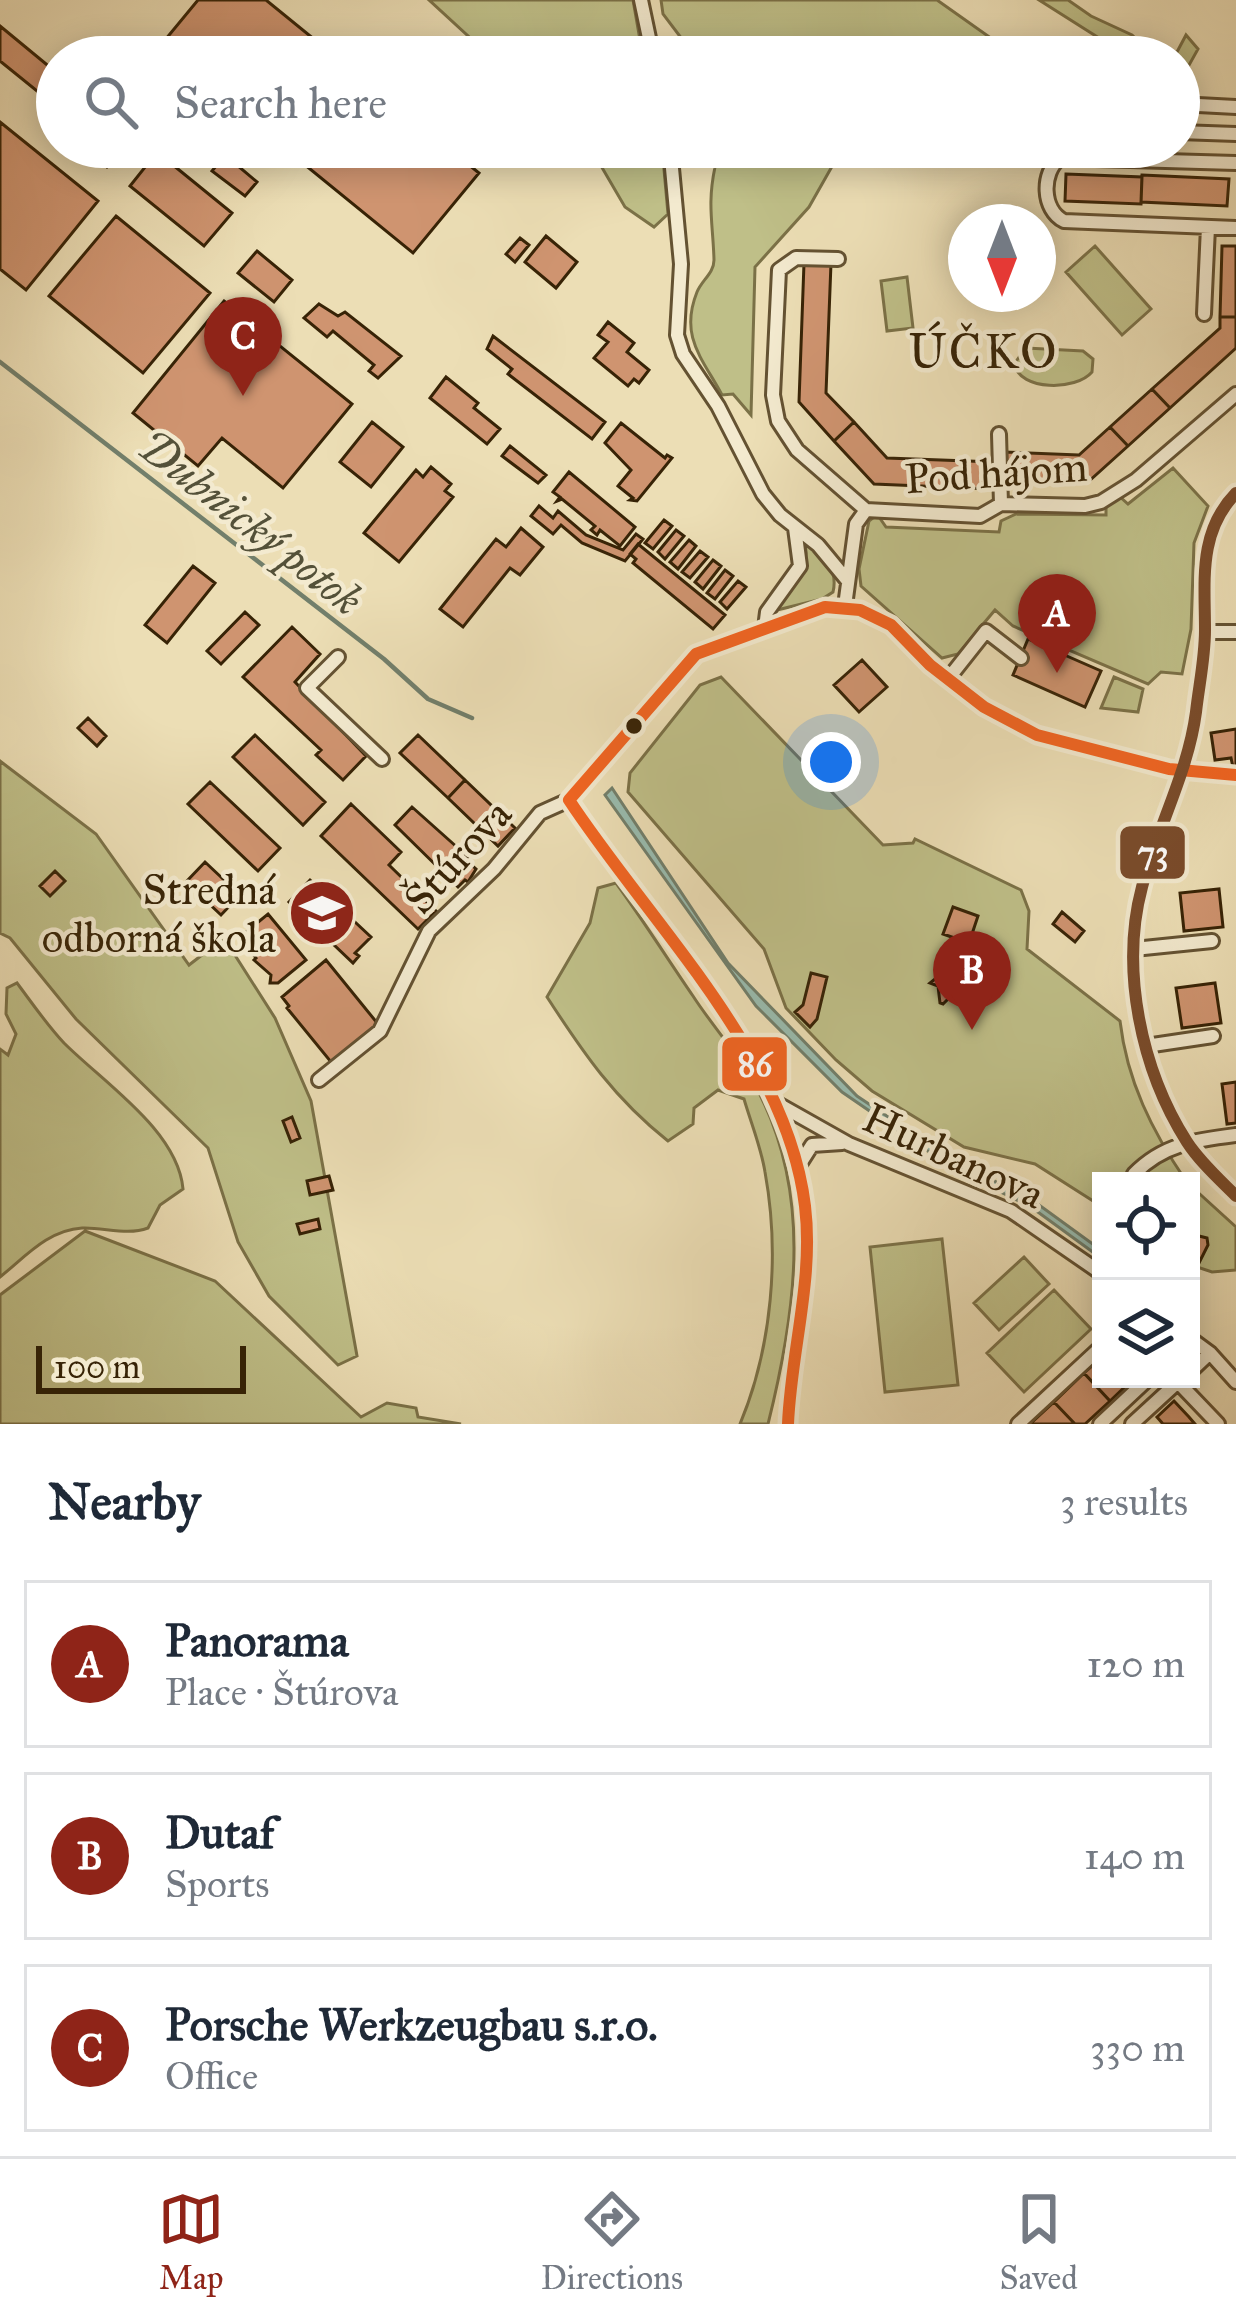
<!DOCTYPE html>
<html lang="en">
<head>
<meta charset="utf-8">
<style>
  body { margin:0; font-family:"IM FELL Great Primer",serif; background:#f2f2f3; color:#1f2937 }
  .controls { position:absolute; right:36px; bottom:36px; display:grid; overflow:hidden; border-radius:0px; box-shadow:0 6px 30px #0003 }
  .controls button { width:108px; height:108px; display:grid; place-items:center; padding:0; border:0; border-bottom:3px solid #e0e1e3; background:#fff; color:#1f2937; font:60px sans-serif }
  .compass { position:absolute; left:948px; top:204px; width:108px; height:108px; border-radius:50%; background:#fff; box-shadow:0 6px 30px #0003; rotate:180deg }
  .scale { position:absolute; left:36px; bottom:30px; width:210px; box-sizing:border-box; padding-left:12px; border:6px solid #372306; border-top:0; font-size:33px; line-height:42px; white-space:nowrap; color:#372306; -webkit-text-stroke:9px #f3eacf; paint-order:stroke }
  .you { position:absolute; left:831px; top:762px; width:42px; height:42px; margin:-30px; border:9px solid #fff; border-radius:50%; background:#1a73e8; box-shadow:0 0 0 18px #1a73e833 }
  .badge { display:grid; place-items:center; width:78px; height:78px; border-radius:50%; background:#8f2418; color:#fff; font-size:39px; font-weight:700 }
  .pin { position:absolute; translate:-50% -99px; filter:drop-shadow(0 3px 6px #0008) }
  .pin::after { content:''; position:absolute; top:63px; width:42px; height:36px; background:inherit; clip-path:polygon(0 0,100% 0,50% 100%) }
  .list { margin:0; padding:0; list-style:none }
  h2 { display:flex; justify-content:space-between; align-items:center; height:156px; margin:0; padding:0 48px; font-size:51px }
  h2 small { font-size:39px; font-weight:400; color:#747a83 }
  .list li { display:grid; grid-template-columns:78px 1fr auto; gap:36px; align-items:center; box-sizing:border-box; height:168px; margin:0 24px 24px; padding:0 24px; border:3px solid #e0e1e3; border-radius:0px }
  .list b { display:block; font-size:45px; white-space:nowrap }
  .list p { margin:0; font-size:39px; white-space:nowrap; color:#747a83 }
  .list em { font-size:39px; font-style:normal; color:#747a83 }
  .icon { flex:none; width:66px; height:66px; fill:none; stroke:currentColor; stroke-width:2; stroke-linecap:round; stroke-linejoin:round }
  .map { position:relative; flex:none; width:1236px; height:1424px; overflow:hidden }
  .search { position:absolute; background:#fff; box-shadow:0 6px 30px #0003; left:36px; right:36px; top:36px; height:132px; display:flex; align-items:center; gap:30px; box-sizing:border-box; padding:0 42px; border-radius:66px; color:#747a83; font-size:45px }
  .sheet { height:732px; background:#fff }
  nav { display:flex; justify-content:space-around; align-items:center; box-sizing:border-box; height:168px; border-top:3px solid #e0e1e3; background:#fff; font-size:33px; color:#747a83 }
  nav a { display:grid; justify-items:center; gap:6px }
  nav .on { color:#8f2418 }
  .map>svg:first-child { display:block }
  .green { fill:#bfbf88; stroke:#7b7147; stroke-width:3 }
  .water { fill:#99bcaf; stroke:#727f6b; stroke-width:3 }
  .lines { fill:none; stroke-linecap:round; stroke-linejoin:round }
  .stream { stroke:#727f6b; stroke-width:4.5 }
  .building { fill:#cf9470; stroke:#372306; stroke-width:3 }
  .minor-casing { stroke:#645232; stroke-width:18 }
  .minor { stroke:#f3eacf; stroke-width:12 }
  .bus-1-casing { stroke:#f3eacf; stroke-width:21 }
  .bus-2-casing { stroke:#f3eacf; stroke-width:21 }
  .bus-1 { stroke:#f26522; stroke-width:12 }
  .bus-2 { stroke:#7a4b2a; stroke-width:12 }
  .bus-dot { fill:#372306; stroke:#f3eacf; stroke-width:4.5 }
  .labels { text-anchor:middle; stroke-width:9; stroke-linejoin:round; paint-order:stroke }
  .street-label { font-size:42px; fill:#372306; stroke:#f3eacf }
  .poi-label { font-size:42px; fill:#372306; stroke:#f3eacf; text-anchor:end }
  .water-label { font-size:45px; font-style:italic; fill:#545139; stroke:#f3eacf }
  .quarter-label { font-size:48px; letter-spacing:3px; fill:#372306; stroke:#f3eacf }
  .line-badge { stroke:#f3eacf; stroke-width:4.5 }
  .badge-label { font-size:33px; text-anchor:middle; font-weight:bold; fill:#fff }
</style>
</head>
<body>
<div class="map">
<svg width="1236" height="1424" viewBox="0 0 1236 1424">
  <rect width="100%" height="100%" fill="#ecdeb5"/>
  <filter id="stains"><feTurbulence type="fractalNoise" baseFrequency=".00167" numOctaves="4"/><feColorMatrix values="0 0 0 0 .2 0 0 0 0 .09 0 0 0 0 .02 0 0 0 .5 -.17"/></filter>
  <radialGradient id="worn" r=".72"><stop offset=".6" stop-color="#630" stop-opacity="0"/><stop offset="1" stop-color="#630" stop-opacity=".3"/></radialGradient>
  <path class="green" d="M 429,0 L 633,0 L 643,57 L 491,57 Z
    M 661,0 L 937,0 L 1002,46 L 1024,57 L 681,57 L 682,39 L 663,14 Z
    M 1039,0 L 1068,0 L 1091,16 L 1132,35 L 1150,52 L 1177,52 L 1186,35 L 1198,49 L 1188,67 L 1179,66 L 1179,57 L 1129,57 Z
    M 590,147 L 662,147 L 668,214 L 654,227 L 625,207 Z
    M 678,147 L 843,147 L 809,207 L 755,267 L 751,415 L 733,394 L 722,395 C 703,359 679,337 697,292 C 702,280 714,273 714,260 C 713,223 707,205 715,167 L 695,162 Z
    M 1095,246 L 1151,309 L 1122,335 L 1066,272 Z
    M 907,277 L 913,328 L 887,331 L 881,281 Z
    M 1026,348 L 1083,351 L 1093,359 L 1092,372 C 1076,391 1020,391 1014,364 Z
    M 1173,468 L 1208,506 L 1194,543 L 1191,629 L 1182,674 L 1161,672 L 1148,684 L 1013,626 L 995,610 L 958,654 L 942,658 L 861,586 L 859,569 L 869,521 L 874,517 L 879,517 L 886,527 L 999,532 L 1001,521 L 1016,514 L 1106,515 L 1106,502 L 1119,496 L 1128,504 Z
    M 804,539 C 821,554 839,567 833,592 L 822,599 L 773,611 C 786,584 814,575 804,539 Z
    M 721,677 L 883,845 L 913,843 L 915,839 L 1021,890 L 1029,911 L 1027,949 L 1120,1021 C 1127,1081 1152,1131 1186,1181 L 1101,1181 L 1101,1206 L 1035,1164 L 964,1147 L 872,1091 L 836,1060 L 786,1008 L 764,949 L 628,792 L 630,773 L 700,685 Z
    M 1114,677 L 1143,689 L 1138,712 L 1101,708 Z
    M 0,761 L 96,834 L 189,965 L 224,938 L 275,1018 L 311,1101 L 357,1356 L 338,1365 L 269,1296 L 238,1242 L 208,1148 L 76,1019 L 10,938 L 0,933 Z
    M 616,883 C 643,920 667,958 693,996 C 711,1024 734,1049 751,1078 C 814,1187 797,1308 768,1424 L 740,1424 C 772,1348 780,1254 765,1172 C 761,1147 751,1123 744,1099 L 718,1090 L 694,1108 L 693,1124 L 668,1141 C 614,1098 584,1054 547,997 L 590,923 L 598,888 Z
    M 17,983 C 32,1003 47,1025 64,1043 C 104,1083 178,1131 183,1189 L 160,1205 L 148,1228 C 127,1236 104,1227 82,1228 C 48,1230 25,1257 0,1277 L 0,1049 L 8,1055 L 16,1034 L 6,1014 L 7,988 Z
    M 1191,1186 L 1236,1227 L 1236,1270 L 1212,1272 L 1191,1265 Z
    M 85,1231 L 215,1281 L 361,1417 L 387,1403 L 416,1408 L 418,1417 L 461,1424 L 0,1424 L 0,1295 Z
    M 942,1239 L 958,1385 L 885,1392 L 870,1247 Z
    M 1024,1257 L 1049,1284 L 999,1330 L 974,1303 Z
    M 1054,1290 L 1091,1329 L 1024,1392 L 987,1353 Z"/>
  <path class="water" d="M 612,788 L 728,963 L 857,1096 L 948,1157 L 1035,1202 L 1101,1250 L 1101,1258 L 1031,1207 L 954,1169 L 842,1092 L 756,1006 L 605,795 Z"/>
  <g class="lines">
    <path class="stream" d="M 0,362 L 384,659 L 428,699 L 472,718"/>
  </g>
  <path class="building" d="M 198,0 L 266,0 L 336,57 L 173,57 L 160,46 Z
    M 0,26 L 57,73 L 57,99 L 53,104 L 0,61 Z
    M 85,43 L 104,57 L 71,55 Z
    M 0,122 L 98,201 L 26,290 L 0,269 Z
    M 110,147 L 128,149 L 107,167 L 99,160 Z
    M 283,147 L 447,147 L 479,173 L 413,253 Z
    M 157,152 L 232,213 L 204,246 L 130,186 Z
    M 225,155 L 257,182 L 245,196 L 212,171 Z
    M 1066,174 L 1142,177 L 1141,204 L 1065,201 Z
    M 1142,175 L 1229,179 L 1227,206 L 1141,202 Z
    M 116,216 L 210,293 L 143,373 L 49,296 Z
    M 546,236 L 577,262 L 556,288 L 525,262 Z
    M 520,238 L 529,245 L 515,262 L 506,254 Z
    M 1222,246 L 1236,246 L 1236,317 L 1220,317 Z
    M 257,251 L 292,280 L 274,302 L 238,273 Z
    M 804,263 L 831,263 L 826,393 L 854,422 L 834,441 L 799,402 Z
    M 224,301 L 352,404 L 283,488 L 222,438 L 198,466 L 133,413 Z
    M 319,304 L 338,316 L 345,312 L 401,356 L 378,378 L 369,371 L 374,365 L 333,331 L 327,337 L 304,318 Z
    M 1220,317 L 1236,317 L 1236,348 L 1170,408 L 1152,389 L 1220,328 Z
    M 608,322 L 634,343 L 627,352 L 649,370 L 639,383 L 634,379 L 628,386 L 594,358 L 608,342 L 598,335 Z
    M 493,336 L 605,422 L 592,439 L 508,374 L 512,369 L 487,349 Z
    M 446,377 L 478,403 L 474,408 L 500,429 L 487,444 L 430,398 Z
    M 1152,389 L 1170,408 L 1128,446 L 1110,427 Z
    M 372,422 L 403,447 L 371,487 L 340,462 Z
    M 854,422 L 887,458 L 994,462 L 992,489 L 874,484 L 834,441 Z
    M 621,423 L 665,458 L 667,455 L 672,458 L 637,501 L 630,500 L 633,498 L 618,486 L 631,470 L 605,443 Z
    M 1110,427 L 1128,446 L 1088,482 L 1004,479 L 1005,452 L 1079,455 Z
    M 510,446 L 546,475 L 538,483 L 502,456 Z
    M 431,467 L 451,484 L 445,491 L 453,497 L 399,562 L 364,533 L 416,470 L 423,477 Z
    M 569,472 L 635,527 L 620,546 L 600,530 L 597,535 L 591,530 L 595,526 L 562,499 L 557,501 L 560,497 L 553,492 Z
    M 539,506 L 553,518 L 558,511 L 586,535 L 623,550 L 636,534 L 643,539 L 625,561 L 582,543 L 561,525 L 553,534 L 531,516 Z
    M 664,520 L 672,526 L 653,549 L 645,543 Z
    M 521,528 L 543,547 L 520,575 L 510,568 L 463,627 L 440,609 L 496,539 L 506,547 Z
    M 676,530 L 684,536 L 665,559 L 658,552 Z
    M 689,540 L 696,546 L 678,569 L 670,562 Z
    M 638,544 L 725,615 L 713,629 L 633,563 L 636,559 L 630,554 Z
    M 700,551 L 708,557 L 690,578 L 682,572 Z
    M 713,560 L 721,566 L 703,589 L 695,582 Z
    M 193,566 L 215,583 L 167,643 L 145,625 Z
    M 725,570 L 733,576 L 715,599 L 707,593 Z
    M 738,581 L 746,587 L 727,609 L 720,602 Z
    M 245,612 L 259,625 L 221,664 L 207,651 Z
    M 292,627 L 320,654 L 295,682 L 366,756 L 343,780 L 316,755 L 321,750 L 243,677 Z
    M 1028,639 L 1101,671 L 1085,707 L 1013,675 Z
    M 862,660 L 887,687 L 859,712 L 834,685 Z
    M 88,718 L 106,736 L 97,746 L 78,728 Z
    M 1236,729 L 1236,766 L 1233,767 L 1231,758 L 1215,760 L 1211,733 Z
    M 255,735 L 325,802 L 303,825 L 233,757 Z
    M 418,735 L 465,780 L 448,798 L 400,753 Z
    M 465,780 L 515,828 L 498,846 L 448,798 Z
    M 210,782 L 280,848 L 258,871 L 188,804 Z
    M 351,804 L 401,852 L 389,865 L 436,911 L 418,929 L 321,836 Z
    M 412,807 L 468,857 L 465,859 L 476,869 L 468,882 L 465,880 L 458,887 L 395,825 Z
    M 205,862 L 240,895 L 221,915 L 186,882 Z
    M 55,871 L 65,881 L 50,896 L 40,886 Z
    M 310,880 L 371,937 L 355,953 L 359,956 L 353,963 L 289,902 Z
    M 1219,889 L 1223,927 L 1184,931 L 1180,893 Z
    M 953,907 L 978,916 L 969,943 L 943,934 Z
    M 1062,912 L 1084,931 L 1075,942 L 1053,924 Z
    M 268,914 L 306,960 L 278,983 L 270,983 L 271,975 L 254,960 L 256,958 L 240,937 Z
    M 326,960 L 378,1024 L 331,1062 L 287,1008 L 289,1006 L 282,997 Z
    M 811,973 L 827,977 L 817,1019 L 810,1027 L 795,1012 L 803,1005 Z
    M 940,975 L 963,984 L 943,1004 L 940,1003 L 938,986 L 930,983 Z
    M 1215,983 L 1221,1023 L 1182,1028 L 1176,988 Z
    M 1236,1082 L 1236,1123 L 1227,1124 L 1222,1084 Z
    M 292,1117 L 300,1138 L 291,1142 L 283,1121 Z
    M 329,1176 L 333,1190 L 310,1195 L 307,1181 Z
    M 318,1219 L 320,1229 L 300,1234 L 297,1224 Z
    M 1199,1236 L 1207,1238 L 1208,1245 L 1199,1263 L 1192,1261 L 1191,1253 Z
    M 1101,1358 L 1101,1379 L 1133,1379 L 1110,1401 L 1084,1373 Z
    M 1084,1373 L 1110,1401 L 1085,1424 L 1075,1424 L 1054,1402 Z
    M 1174,1401 L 1189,1417 L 1195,1424 L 1163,1424 L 1157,1417 Z
    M 1054,1402 L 1075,1424 L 1030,1424 Z"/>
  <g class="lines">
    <g class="minor-casing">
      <path id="minor" d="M 641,0 L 653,57
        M 1179,104 L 1236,107
        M 1179,132 L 1236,134
        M 670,147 L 681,264 L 677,335 L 683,354 L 718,406 L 763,494 L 780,515 L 818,545 L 847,580
        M 1236,163 L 1060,158 C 1041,173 1042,210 1064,221 L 1236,228
        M 838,259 L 796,258 L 779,270 L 773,395 L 778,421 L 797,450 L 866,510 L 980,516 L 1001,504 L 1085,506 L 1101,502 L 1136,480 L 1236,394
        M 1204,314 L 1208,227
        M 999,434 L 1001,504
        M 1236,493 C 1198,532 1205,580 1205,630 C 1205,658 1199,685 1196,712 C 1188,773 1157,828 1142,887 C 1120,969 1141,1070 1187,1142 C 1200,1162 1219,1179 1236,1196
        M 845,606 L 856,524 L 866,510
        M 765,628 L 767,612 L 800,566 L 795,528
        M 1205,632 L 1236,632
        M 338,657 L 307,688 L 382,759
        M 948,679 L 986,631 L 1021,658
        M 1134,949 L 1212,941
        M 1146,1046 L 1213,1036
        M 319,1080 L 380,1031 L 429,931 L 494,869 L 540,813 L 569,800
        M 778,1104 L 849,1144 L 1011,1211 L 1101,1273
        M 798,1167 L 812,1145 L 842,1143
        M 1134,1174 C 1163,1144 1196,1140 1236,1135
        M 1191,1339 L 1210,1353 L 1236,1382
        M 1191,1371 L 1210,1353
        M 1176,1380 L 1218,1424
        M 788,1424 C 791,1351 814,1279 805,1206 C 787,1055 650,923 569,800 L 696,654 L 825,607 L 860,610 L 891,625 L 930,665 L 984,707 L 1037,735 L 1169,769 L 1236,775
        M 1018,1424 L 1101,1347
        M 1100,1424 L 1148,1379
        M 1132,1424 L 1181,1379"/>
    </g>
    <use href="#minor" class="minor"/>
    <g class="bus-1-casing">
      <path id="bus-1" d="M 788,1424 C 791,1351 814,1279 805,1206 C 787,1055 650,923 569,800 L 696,654 L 825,607 L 860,610 L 891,625 L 930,665 L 984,707 L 1037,735 L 1169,769 L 1236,775"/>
    </g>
    <g class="bus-2-casing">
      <path id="bus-2" d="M 1236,493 C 1198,532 1205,580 1205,630 C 1205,658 1199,685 1196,712 C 1188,773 1157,828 1142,887 C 1120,969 1141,1070 1187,1142 C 1200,1162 1219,1179 1236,1196"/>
    </g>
    <use href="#bus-1" class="bus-1"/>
    <use href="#bus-2" class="bus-2"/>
  </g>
  <defs>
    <g id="university-disc" transform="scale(3.45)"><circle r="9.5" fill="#8f2418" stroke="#f3eacf"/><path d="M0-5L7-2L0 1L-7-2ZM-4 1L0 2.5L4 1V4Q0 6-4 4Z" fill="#fff"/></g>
  </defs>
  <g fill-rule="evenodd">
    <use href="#university-disc" x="322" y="913"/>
  </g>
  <circle class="bus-dot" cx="634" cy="726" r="10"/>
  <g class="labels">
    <g class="street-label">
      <text transform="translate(996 472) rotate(-4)" y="15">Pod hájom</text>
      <text transform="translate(457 856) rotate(-48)" y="15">Štúrova</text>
      <text transform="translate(954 1155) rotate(25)" y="15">Hurbanova</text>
    </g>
    <g class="poi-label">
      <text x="276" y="904">Stredná<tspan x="276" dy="48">odborná škola</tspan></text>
    </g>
    <g class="water-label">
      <text transform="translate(251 522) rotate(38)" y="16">Dubnický potok</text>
    </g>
    <g class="quarter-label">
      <text x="984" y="368">ÚČKO</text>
    </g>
  </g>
  <g class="line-badge">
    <rect x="1118" y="824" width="69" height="57" rx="12" fill="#7a4b2a"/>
    <rect x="720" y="1035" width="69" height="58" rx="12" fill="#f26522"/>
  </g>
  <g class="badge-label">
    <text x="1153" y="864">73</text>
    <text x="755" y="1076">86</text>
  </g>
  <rect width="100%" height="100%" filter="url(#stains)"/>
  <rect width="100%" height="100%" fill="url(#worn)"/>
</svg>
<div class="controls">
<button><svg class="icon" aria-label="locate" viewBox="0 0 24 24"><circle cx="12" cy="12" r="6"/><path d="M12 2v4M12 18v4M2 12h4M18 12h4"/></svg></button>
<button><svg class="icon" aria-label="layers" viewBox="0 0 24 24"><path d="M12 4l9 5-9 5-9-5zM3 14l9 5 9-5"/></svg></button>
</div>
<svg class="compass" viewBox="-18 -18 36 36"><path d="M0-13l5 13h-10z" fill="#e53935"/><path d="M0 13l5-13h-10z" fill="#747a83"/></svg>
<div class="scale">100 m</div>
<div class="you"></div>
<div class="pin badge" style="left:1057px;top:673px">A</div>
<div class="pin badge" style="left:972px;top:1030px">B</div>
<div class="pin badge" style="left:243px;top:396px">C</div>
<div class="search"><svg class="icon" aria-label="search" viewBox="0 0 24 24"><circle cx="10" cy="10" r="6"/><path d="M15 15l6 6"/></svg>Search here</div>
</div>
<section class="sheet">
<h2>Nearby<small>3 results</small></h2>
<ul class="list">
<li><span class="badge">A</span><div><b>Panorama</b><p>Place · Štúrova</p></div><em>120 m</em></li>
<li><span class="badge">B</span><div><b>Dutaf</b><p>Sports</p></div><em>140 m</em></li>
<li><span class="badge">C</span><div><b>Porsche Werkzeugbau s.r.o.</b><p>Office</p></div><em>330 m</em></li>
</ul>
</section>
<nav>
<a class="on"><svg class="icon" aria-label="map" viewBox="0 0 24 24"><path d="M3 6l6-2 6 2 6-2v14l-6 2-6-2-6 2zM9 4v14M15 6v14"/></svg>Map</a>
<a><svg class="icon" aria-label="directions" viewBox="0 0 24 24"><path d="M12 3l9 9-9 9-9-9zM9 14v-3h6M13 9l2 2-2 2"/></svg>Directions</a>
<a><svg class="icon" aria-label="saved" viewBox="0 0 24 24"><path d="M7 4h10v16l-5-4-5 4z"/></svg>Saved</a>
</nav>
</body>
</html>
